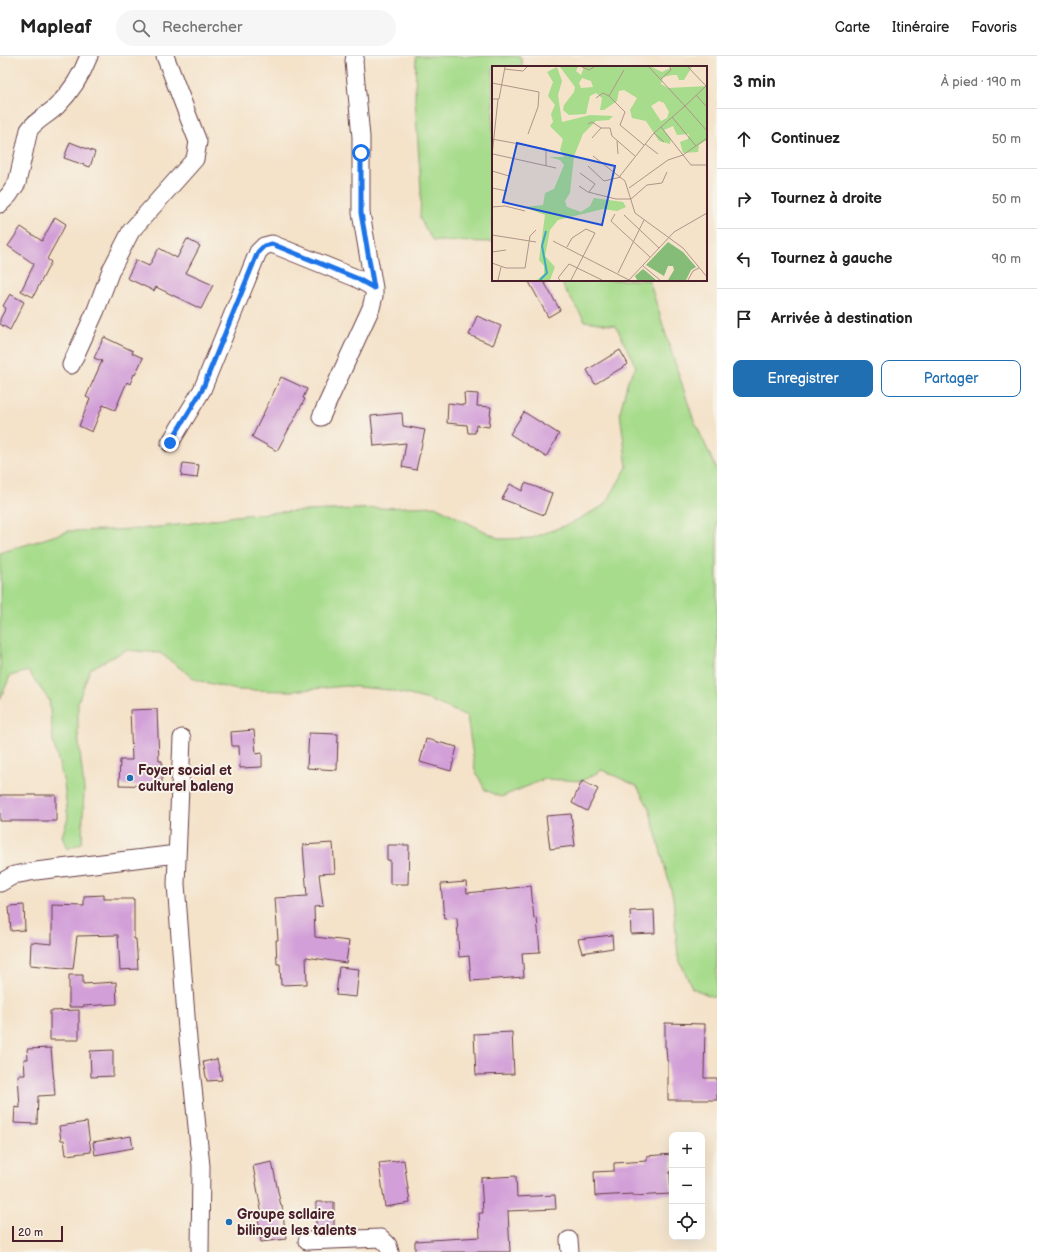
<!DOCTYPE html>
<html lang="fr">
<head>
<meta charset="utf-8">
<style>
  body { margin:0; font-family:"Balsamiq Sans",sans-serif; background:#f6f6f6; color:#222 }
  .controls { position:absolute; right:12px; bottom:12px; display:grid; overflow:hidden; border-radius:8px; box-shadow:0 4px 16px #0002 }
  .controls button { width:36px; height:36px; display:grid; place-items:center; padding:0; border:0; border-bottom:1px solid #e0e0e0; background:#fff; color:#222; font:20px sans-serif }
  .scale { position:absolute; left:12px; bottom:10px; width:51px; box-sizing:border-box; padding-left:4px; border:2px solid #4a1f2b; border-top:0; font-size:11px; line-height:14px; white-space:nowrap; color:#4a1f2b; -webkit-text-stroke:3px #f7f3e8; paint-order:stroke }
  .stop { position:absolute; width:12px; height:12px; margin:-9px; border:3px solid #1a73e8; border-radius:50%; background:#fff }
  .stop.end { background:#1a73e8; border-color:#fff; box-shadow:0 1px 4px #0008 }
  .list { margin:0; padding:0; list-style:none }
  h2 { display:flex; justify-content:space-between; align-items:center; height:52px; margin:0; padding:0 16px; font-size:17px }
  h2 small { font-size:13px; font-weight:400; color:#767676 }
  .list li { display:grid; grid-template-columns:26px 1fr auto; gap:12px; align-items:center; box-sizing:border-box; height:60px; padding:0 16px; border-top:1px solid #e0e0e0 }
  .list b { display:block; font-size:15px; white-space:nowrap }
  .list em { font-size:13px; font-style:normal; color:#767676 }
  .actions { display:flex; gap:8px; padding:12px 16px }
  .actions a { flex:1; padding:9px 0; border:1px solid #1f6fb2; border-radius:8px; text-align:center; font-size:14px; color:#1f6fb2 }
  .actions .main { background:#1f6fb2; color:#fff }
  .icon { flex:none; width:22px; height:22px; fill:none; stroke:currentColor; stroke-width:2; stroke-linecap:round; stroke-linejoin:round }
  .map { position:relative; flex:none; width:717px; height:1196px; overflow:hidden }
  header { display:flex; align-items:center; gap:24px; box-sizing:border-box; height:56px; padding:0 20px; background:#fff; border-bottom:1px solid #e0e0e0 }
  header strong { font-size:19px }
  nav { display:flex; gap:22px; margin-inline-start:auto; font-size:14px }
  .search { width:280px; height:36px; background:#f6f6f6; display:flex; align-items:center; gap:10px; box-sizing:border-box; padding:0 14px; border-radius:22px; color:#767676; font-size:15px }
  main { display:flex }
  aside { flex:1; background:#fff }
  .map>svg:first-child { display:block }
  .green { fill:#a7dc8c; stroke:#787e5c }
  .building { fill:#d29fd8 }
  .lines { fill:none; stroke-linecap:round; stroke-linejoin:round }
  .minor-casing { stroke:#643c43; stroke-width:19 }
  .minor { stroke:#fff; stroke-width:17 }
  .route { stroke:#1a73e8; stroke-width:5 }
  .poi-dot { fill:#1f6fb2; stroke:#f7f3e8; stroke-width:1.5 }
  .labels { text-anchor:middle; stroke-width:4; stroke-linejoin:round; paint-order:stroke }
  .poi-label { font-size:14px; font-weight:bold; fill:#4a1f2b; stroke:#f7f3e8; text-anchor:start }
  .inset-river { fill:none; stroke:#40a9c0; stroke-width:2 }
  .inset-road { fill:none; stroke:#b0948a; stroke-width:1 }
  .view { fill:#1d4ed8; fill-opacity:0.15; stroke:#1d4ed8; stroke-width:2 }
  .inset-edge { fill:none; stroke:#4a1f2b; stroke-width:2 }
</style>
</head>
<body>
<header>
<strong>Mapleaf</strong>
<div class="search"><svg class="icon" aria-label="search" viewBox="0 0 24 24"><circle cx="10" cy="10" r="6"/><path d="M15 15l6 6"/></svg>Rechercher</div>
<nav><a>Carte</a><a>Itinéraire</a><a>Favoris</a></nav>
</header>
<main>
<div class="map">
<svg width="717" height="1196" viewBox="0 0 717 1196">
  <rect width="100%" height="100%" fill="#f7f3e8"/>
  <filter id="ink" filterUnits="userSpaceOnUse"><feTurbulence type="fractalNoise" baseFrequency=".025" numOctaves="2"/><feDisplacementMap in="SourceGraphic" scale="8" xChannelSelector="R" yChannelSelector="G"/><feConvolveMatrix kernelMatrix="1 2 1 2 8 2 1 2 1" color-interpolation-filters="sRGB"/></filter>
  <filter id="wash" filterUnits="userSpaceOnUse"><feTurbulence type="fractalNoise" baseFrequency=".012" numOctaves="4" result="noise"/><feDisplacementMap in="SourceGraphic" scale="16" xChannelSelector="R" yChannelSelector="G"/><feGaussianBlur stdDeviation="0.9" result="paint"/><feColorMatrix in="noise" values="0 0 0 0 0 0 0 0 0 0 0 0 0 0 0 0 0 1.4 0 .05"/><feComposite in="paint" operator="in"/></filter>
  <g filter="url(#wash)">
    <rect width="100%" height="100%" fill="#f4e2c9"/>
    <path class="green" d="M 416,0 L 520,0 L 523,11 L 493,11 L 493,186 L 433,185 L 420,163 L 421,133 L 415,43 Z
      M 561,224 L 649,224 L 667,282 L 693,362 L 717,414 L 717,939 L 713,941 L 692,932 L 678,901 L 673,841 L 649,752 L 637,730 L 602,714 L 582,725 L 545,723 L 501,741 L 485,734 L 475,714 L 467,660 L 429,644 L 390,634 L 346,630 L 291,635 L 237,634 L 196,624 L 160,597 L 126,594 L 90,613 L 78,646 L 78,678 L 84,733 L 82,787 L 67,793 L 62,780 L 68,762 L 64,727 L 53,685 L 49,644 L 28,615 L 10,620 L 0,644 L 0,497 L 69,475 L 140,473 L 186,468 L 235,460 L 279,456 L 435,450 L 500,483 L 532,482 L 569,468 L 605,449 L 627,411 L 620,356 L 628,324 L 636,311 L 616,270 L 585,265 L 564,232 Z"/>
    <g id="blocks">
      <path class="building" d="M 70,86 L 95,96 L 90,111 L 64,102 Z
        M 55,161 L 66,168 L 47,203 L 51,206 L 33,241 L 21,235 L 34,208 L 8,190 L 21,171 L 42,185 Z
        M 187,183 L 200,190 L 186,217 L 213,229 L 201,253 L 156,231 L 154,235 L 127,222 L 136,204 L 149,210 L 159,192 L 177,202 Z
        M 528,224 L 543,224 L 560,254 L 548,261 Z
        M 10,238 L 24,246 L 10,274 L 0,268 L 0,263 L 6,252 L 3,250 Z
        M 477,260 L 501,270 L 493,289 L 469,279 Z
        M 104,281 L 133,295 L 132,297 L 143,302 L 135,319 L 134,318 L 130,328 L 127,326 L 115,354 L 103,349 L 92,376 L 79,370 L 90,343 L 86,341 L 102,305 L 94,302 Z
        M 620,294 L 628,308 L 595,328 L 587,314 Z
        M 281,321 L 307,333 L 303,342 L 305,343 L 277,395 L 252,381 Z
        M 464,337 L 478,338 L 477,350 L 491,351 L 489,371 L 476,369 L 475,377 L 468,377 L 467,369 L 447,367 L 448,347 L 465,349 Z
        M 524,356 L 559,378 L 546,401 L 510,378 Z
        M 402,357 L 403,370 L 425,374 L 416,414 L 402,411 L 406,387 L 374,390 L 371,360 Z
        M 183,407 L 199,409 L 197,422 L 181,420 Z
        M 525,427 L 552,437 L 544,459 L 502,443 L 510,428 L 522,435 Z
        M 157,653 L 159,705 L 162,705 L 162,730 L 119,729 L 120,704 L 132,704 L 130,654 Z
        M 254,674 L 256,698 L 262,697 L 262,711 L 240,712 L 239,690 L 232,690 L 231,676 Z
        M 309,677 L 338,678 L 337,714 L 307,712 Z
        M 426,683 L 457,691 L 451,715 L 420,706 Z
        M 582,725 L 598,733 L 587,755 L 572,747 Z
        M 0,739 L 56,739 L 56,765 L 0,765 Z
        M 571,758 L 575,790 L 550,793 L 546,760 Z
        M 333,787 L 335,817 L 319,818 L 323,850 L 314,851 L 315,881 L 349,885 L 346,907 L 306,901 L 307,928 L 281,929 L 280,908 L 277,908 L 276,884 L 278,884 L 275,842 L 307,840 L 303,789 Z
        M 387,789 L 409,789 L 408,828 L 390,828 L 390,804 L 387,804 Z
        M 466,826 L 467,837 L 531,830 L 534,863 L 537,862 L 540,896 L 522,897 L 524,921 L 471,925 L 469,900 L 459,901 L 457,862 L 444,863 L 441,828 Z
        M 104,839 L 104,843 L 134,843 L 134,883 L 136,883 L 138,913 L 120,914 L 118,879 L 77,880 L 73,913 L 30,909 L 31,886 L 52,888 L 52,849 L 84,850 L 84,840 Z
        M 24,849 L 25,874 L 11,875 L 9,850 Z
        M 654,854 L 655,877 L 631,878 L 630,855 Z
        M 612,879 L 613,892 L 582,897 L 578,883 Z
        M 339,911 L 359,913 L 356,941 L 336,939 Z
        M 69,919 L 83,919 L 83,928 L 116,926 L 117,948 L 83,950 L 83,951 L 69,951 Z
        M 79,954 L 79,984 L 50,984 L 50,955 Z
        M 665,967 L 705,968 L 704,1022 L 717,1022 L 717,1044 L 668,1044 L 668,1005 L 667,1005 L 666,991 L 665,991 Z
        M 512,976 L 514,1018 L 476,1019 L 474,978 Z
        M 51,992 L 55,1039 L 38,1040 L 37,1068 L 14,1067 L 15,1051 L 20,1052 L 18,1019 L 25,1019 L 24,1003 L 28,1003 L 27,993 Z
        M 113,994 L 113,1020 L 91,1021 L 90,995 Z
        M 217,1003 L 222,1024 L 207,1025 L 203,1006 Z
        M 87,1066 L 91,1096 L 66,1099 L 64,1084 L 61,1084 L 59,1070 Z
        M 131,1080 L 133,1092 L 95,1099 L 93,1086 Z
        M 672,1098 L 672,1116 L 670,1116 L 671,1138 L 633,1140 L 633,1138 L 595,1140 L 594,1116 L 614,1115 L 614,1107 L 647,1105 L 647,1100 Z
        M 404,1104 L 410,1147 L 385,1151 L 379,1107 Z
        M 272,1106 L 281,1150 L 282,1150 L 286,1183 L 261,1186 L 258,1160 L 262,1159 L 253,1110 Z
        M 516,1120 L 517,1141 L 555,1139 L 556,1153 L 508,1155 L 510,1196 L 415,1196 L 415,1185 L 480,1181 L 479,1157 L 483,1157 L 481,1122 Z
        M 316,1146 L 334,1146 L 334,1174 L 316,1175 Z"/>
    </g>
  </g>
  <g filter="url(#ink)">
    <use href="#blocks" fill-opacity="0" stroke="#643c43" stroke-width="1"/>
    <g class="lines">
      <g class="minor-casing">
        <path id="minor" d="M 0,148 L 9,139 L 17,127 L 29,74 C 36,64 48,59 57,50 C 71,36 82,18 89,0
          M 71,309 L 96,254 L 111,214 L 131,175 L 195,103 L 198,86 L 165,0
          M 321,361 L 371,252 L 374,240 L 374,232 L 361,157 L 361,81 L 354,5 L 355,0
          M 170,387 L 202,334 L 258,196 L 264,190 L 272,188 L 356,222 L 374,232
          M 182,682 L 176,828 L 187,973 L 201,1110 L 200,1196
          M 0,827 L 14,819 L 36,815 L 177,798
          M 569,1184 L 570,1196
          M 307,1185 L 381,1182 L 388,1189 L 390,1196"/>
      </g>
      <use href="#minor" class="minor"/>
    </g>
  </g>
  <g class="lines" filter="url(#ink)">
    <path class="route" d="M 170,387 L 202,334 L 258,196 L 264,190 L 272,188 L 356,222 L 374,232 L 361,157 L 361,97"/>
  </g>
  <g class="poi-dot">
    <circle cx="130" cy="722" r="4"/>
    <circle cx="229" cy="1166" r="4"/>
  </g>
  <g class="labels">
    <g class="poi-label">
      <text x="138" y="719">Foyer social et<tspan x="138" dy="16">culturel baleng</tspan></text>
      <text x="237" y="1163">Groupe scllaire<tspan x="237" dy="16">bilingue les talents</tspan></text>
    </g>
  </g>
  <g transform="translate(492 10)">
    <rect width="215" height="215" fill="#f4e2c9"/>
    <path d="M 65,1 L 70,15 L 66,29 L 70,56 L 98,49 L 121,50 L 117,54 L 104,55 L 91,68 L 82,90 L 78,127 L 73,135 L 75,141 L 89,146 L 98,140 L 102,132 L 131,136 L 134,141 L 125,145 L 111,143 L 66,154 L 58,164 L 53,190 L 63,201 L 58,214 L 45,214 L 52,208 L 52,200 L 47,194 L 53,149 L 32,141 L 51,139 L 53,127 L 62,123 L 72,99 L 68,94 L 57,91 L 72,91 L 68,84 L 71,73 L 58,60 L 61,56 L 59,48 L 63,39 L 56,30 L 61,16 L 55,6 ZM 68,1 L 86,1 L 84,5 L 89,9 L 92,1 L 160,1 L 170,6 L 180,1 L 200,1 L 192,14 L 187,14 L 185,9 L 180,9 L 171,11 L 169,18 L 176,22 L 215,20 L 215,74 L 207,79 L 206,86 L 191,87 L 188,76 L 196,73 L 197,68 L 185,69 L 181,60 L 172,64 L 179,73 L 178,78 L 167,75 L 154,55 L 140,52 L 138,44 L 145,32 L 132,24 L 127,25 L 125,35 L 112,44 L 108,44 L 110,32 L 104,27 L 98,30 L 94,48 L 77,49 L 71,44 L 72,39 L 82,26 L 83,21 ZM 90,12 L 99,15 L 101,21 L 89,22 L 87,17 ZM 167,35 L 172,37 L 177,46 L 175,52 L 169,55 L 159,40 Z" fill="#a7dc8c" fill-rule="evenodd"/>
    <path d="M 176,176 L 191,186 L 204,201 L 199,204 L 194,214 L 176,214 L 182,204 L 181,200 L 176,200 L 172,210 L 154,199 ZM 151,203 L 156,207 L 164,214 L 145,214 L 143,210 Z" fill="#85bc78"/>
    <path class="inset-river" d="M 48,214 L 55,207 L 50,180 L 54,165"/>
    <path class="inset-road" d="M 90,1 L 97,4 L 102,1M 157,1 L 193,40 L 215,19M 196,1 L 214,20M 12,3 L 31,5 L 35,1M 169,13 L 179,4 L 178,1M 0,17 L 47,26 L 46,41 L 36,68M 204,29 L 215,41M 117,30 L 133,46 L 128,59 L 152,79M 104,32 L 111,27 L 117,30 L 132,4M 0,33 L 7,33 L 13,1M 180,51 L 204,80M 96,58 L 100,56 L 109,62 L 118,62 L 120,70 L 143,90M 169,61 L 191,89 L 215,72M 162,67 L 172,76M 100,72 L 109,62M 0,73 L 54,83 L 54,100M 125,75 L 126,88M 153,78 L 166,88M 1,88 L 64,102M 0,90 L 6,33M 101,90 L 133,115 L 143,147 L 191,182 L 215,211M 96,100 L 112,115 L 129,111M 0,105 L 17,110 L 20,103M 88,107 L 103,118 L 97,126M 128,110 L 162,67 L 193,40 L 215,65M 87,120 L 96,126 L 124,133 L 139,133 L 155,119 L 170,117 L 175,106M 0,122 L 15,125M 137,122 L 176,94 L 191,89 L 199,99 L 215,99M 0,141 L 13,140 L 33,145M 123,148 L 119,155 L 158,191M 132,149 L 167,182M 0,169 L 44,176M 61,175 L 137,214M 75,181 L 80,172 L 94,163 L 103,167 L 79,214M 0,186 L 14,184M 0,197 L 14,202 L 33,202 L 38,170 L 44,164M 151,200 L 168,214M 126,207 L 152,154M 6,214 L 9,201M 68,214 L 66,212 L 77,198 L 110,214M 137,214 L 182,166 L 215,147M 196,214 L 201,205 L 207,202"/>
    <path class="view" d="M 25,77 L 123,100 L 110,159 L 11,136 Z"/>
    <rect width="215" height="215" class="inset-edge"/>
  </g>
</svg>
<div class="controls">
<button>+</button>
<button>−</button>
<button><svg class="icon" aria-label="locate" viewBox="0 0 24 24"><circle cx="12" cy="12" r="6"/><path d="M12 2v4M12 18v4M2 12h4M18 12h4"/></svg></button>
</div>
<div class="scale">20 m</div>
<div class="stop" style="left:361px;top:97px"></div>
<div class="stop end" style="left:170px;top:387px"></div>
</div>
<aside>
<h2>3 min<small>À pied · 190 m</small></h2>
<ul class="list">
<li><svg class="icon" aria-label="ahead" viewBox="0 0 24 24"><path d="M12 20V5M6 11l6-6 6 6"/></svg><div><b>Continuez</b></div><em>50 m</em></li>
<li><svg class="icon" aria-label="right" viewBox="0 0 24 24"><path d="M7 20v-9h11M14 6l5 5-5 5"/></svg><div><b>Tournez à droite</b></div><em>50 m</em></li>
<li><svg class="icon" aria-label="left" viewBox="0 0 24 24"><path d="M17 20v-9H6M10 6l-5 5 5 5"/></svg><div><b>Tournez à gauche</b></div><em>90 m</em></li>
<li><svg class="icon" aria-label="arrive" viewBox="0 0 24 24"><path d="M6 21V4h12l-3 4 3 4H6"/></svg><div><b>Arrivée à destination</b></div></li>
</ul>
<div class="actions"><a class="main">Enregistrer</a><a>Partager</a></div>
</aside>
</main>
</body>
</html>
